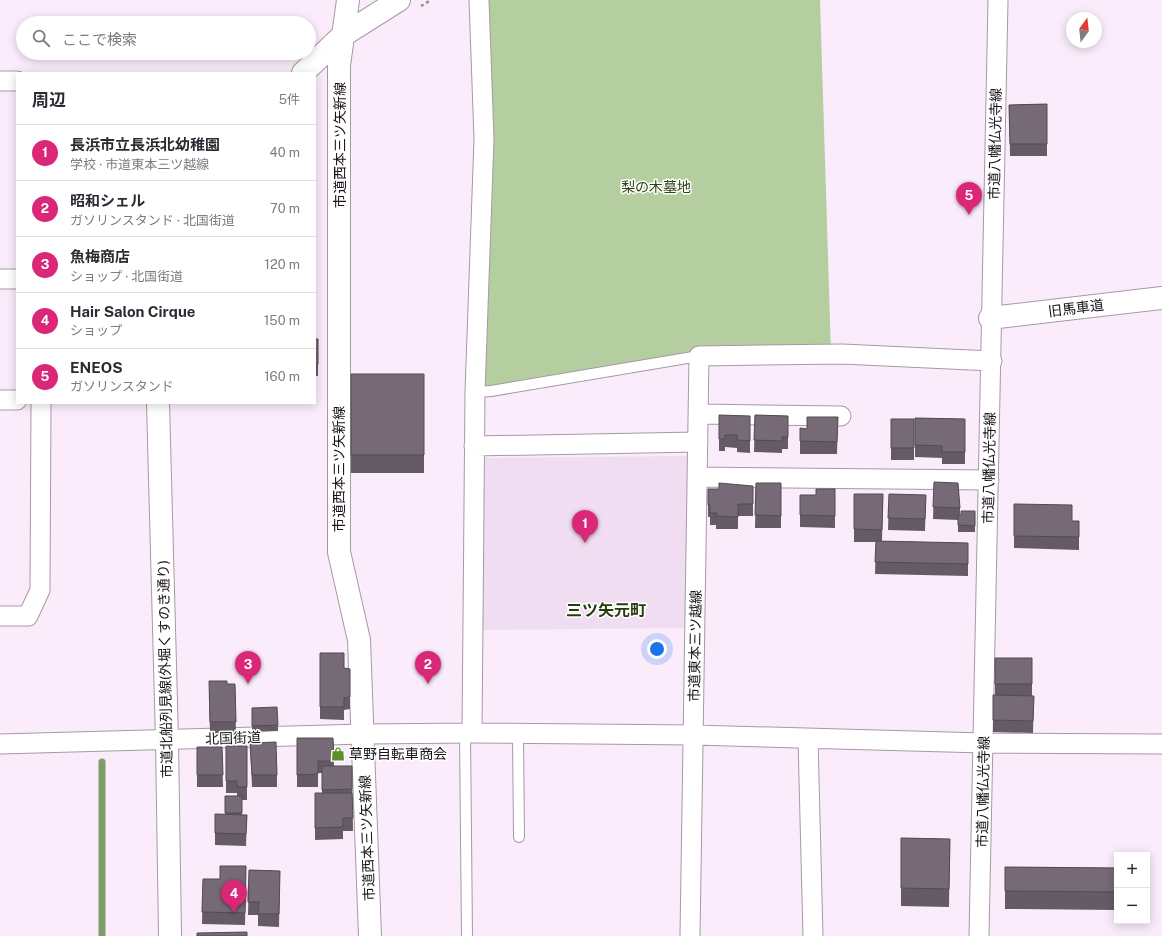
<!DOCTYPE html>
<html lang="ja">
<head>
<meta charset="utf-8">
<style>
  body { margin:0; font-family:"Public Sans","Noto Sans JP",sans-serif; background:#f2f2f3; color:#2b2b33 }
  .controls { position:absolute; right:12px; bottom:12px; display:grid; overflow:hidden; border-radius:0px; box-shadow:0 2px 10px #0003 }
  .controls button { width:36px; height:36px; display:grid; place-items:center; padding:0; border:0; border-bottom:1px solid #e1e1e2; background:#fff; color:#2b2b33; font:20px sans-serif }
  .compass { position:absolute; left:1066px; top:12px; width:36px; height:36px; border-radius:50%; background:#fff; box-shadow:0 2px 10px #0003; rotate:15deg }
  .you { position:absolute; left:657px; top:649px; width:14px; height:14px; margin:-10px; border:3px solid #fff; border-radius:50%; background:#1a73e8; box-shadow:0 0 0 6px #1a73e833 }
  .badge { display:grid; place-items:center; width:26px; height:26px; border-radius:50%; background:#db2777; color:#fff; font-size:13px; font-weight:700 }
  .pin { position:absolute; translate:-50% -33px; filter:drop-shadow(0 1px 2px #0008) }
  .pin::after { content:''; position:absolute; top:21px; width:14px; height:12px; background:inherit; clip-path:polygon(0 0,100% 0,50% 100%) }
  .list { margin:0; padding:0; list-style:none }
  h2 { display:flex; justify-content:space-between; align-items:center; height:52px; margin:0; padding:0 16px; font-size:17px }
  h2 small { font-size:13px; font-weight:400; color:#7c7c81 }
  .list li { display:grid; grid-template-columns:26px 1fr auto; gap:12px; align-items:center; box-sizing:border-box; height:56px; padding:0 16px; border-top:1px solid #e1e1e2 }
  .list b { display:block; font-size:15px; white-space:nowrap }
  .list p { margin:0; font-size:13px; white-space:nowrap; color:#7c7c81 }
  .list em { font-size:13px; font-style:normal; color:#7c7c81 }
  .icon { flex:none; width:22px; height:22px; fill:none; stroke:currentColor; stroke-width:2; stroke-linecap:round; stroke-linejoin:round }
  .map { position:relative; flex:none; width:1162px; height:936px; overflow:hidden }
  .search { position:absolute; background:#fff; box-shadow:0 2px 10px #0003; left:16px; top:16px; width:300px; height:44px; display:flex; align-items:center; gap:10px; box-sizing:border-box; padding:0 14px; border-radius:22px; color:#7c7c81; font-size:15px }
  .panel { position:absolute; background:#fff; box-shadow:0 2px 10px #0003; left:16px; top:72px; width:300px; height:332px; border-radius:0px }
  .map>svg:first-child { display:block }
  .built { fill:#f0ddf2 }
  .green { fill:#b4cea0 }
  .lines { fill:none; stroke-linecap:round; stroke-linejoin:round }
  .stream { stroke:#7f9b69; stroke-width:7 }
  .service-casing { stroke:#a699a7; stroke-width:12 }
  .minor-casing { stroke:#a699a7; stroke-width:21 }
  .tertiary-casing { stroke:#a699a7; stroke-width:24 }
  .path { stroke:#928993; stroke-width:2.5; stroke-dasharray:3 3; stroke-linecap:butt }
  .service { stroke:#fff; stroke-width:10 }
  .minor { stroke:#fff; stroke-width:19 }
  .tertiary { stroke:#fff; stroke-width:22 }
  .wall { fill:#655b66 }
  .building { fill:#766a77; stroke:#534a53 }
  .labels { text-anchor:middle; stroke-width:3; stroke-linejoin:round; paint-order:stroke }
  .street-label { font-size:14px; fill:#171318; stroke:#fff }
  .park-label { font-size:14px; fill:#2b4411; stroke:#fff }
  .poi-label { font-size:14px; fill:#171318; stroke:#fff; text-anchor:start }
  .quarter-label { font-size:16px; font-weight:bold; fill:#253e0c; stroke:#fff }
</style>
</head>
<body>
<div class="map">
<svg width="1162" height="936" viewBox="0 0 1162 936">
  <rect width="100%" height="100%" fill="#faecfb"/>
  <path class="built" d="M 690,456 L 685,628 L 483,630 L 483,458 Z"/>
  <path class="green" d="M 483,0 L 820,0 L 831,353 L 711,351 L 477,388 Z"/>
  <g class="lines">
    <path class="stream" d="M 102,936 L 102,762"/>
    <g class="service-casing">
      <path id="service" d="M 475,392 L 491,391 L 699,356
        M 465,733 L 467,936
        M 518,734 L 519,837"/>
    </g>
    <g class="minor-casing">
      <path id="minor" d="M 0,81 L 17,81
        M 0,279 L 17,279
        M 0,400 L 17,400
        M 698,414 L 841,416
        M 474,446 L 698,442
        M 697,477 L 989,480
        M 0,616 L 28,616 L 40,590 L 41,403
        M 472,733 L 475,392 L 484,139 L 479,0
        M 808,739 L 813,936
        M 0,744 L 364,734 L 472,733 L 694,735 L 984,743 L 1162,744
        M 690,936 L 699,356 L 842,354 L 992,361
        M 979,936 L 998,0"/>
    </g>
    <g class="tertiary-casing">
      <path id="tertiary" d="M 348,0 L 339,65 L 339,552 L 359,640 L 370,936
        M 303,73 L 342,36 L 399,0
        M 990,318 L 1162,298
        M 158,403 L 167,740 L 170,936"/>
    </g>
    <path class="path" d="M 421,6 L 431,0"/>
    <use href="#service" class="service"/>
    <use href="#minor" class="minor"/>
    <use href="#tertiary" class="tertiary"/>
  </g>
  <path class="wall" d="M 1047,104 L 1047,156 L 1010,156 L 1009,105 Z
    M 315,339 L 318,339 L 318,376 L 315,376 Z
    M 351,374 L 424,374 L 424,473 L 351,473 Z
    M 719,415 L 750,416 L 750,453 L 737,452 L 737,448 L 725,447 L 725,451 L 719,451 Z
    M 755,415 L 788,416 L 788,449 L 782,449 L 782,453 L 754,452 Z
    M 838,417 L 837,454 L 800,454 L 800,428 L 807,429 Z
    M 915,418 L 965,419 L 965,464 L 942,464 L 942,458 L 915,457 Z
    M 891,419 L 914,419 L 914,460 L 891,460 Z
    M 934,482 L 960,508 L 960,515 L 975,511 L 975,532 L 958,532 L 958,520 L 933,519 Z
    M 756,483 L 781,483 L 781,528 L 755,528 Z
    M 753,486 L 753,516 L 738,516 L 738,529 L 716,529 L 716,525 L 710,525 L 710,517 L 708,517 L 708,489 L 719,489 Z
    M 835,489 L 835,528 L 800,527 L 800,495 L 816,495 Z
    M 883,494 L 882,541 L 968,543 L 968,576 L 875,574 L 876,542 L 854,542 L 854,529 Z
    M 889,494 L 926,495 L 925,531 L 888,530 Z
    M 1014,504 L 1072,521 L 1079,521 L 1079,550 L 1014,548 Z
    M 320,653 L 344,668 L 350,669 L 350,709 L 344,710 L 344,720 L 320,719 Z
    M 995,658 L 1032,658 L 1032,696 L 1034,696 L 1033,733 L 993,732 L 993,695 L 995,695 Z
    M 227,684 L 235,684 L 236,734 L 210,734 L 209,694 Z
    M 252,708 L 278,725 L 278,731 L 252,732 Z
    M 297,738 L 333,738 L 334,766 L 352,766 L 353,831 L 343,831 L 343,839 L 315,840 L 315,793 L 322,793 L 322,773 L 318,773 L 318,787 L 297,787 Z
    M 250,743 L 277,775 L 277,787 L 252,787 Z
    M 226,746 L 247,746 L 247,800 L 242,800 L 242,815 L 247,815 L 246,846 L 215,845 L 215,814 L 225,814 L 225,796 L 237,796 L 237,793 L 226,793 Z
    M 197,747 L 222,747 L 223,787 L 197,787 Z
    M 901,838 L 950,839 L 949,907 L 901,906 Z
    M 246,866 L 245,925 L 202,924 L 203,879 L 220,879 Z
    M 1005,867 L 1117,868 L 1117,910 L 1005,909 Z
    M 249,870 L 280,871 L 279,927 L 258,926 L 258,915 L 248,915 Z"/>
  <path class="building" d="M 1047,104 L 1047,144 L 1010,144 L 1009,105 Z
    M 315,339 L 318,339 L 318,364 L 315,364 Z
    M 351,374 L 424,374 L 424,455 L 351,455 Z
    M 719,415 L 750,416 L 750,441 L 737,440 L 737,435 L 725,435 L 725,439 L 719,439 Z
    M 755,415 L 788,416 L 788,437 L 782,437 L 782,441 L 754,440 Z
    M 807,417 L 838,417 L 837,442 L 800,441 L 800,428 L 807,429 Z
    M 915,418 L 965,419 L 965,452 L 942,452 L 942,446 L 915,445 Z
    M 891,419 L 914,419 L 914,448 L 891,448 Z
    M 934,482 L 958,483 L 960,508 L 933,507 Z
    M 719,483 L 753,486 L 753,504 L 738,504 L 738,517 L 716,516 L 717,513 L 710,513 L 710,505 L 708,505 L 708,489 L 719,489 Z
    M 756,483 L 781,483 L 781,516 L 755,515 Z
    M 816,489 L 835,489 L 835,516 L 800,515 L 800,495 L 816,495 Z
    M 854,494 L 883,494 L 882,530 L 854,529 Z
    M 889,494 L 926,495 L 925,519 L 888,518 Z
    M 1014,504 L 1072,505 L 1072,521 L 1079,521 L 1079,537 L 1014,536 Z
    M 961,511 L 975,511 L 975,526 L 958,525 L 958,515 L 961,515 Z
    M 876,541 L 968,543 L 968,564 L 875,562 Z
    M 320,653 L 344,653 L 344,668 L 350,669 L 350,697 L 344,698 L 344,707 L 320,707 Z
    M 995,658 L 1032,658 L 1032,684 L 995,684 Z
    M 209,681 L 227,681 L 227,684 L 235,684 L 236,722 L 210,722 Z
    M 993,695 L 1034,696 L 1033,721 L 993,720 Z
    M 277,707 L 278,725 L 252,726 L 252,708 Z
    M 297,738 L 333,738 L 334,761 L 318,761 L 318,774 L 297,775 Z
    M 276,742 L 277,775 L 252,775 L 250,743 Z
    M 226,746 L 247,746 L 247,787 L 237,787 L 237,781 L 226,781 Z
    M 197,747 L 222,747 L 223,775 L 197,775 Z
    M 322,766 L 352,766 L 352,789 L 322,790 Z
    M 315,793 L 352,793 L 353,818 L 343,818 L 343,827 L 315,828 Z
    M 225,796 L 242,796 L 242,813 L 225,813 Z
    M 215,814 L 247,815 L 246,834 L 215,833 Z
    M 901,838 L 950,839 L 949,889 L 901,888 Z
    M 220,866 L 246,866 L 245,913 L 202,912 L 203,879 L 220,879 Z
    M 1005,867 L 1117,868 L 1117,892 L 1005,891 Z
    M 249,870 L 280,871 L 279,914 L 258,914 L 259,902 L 248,902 Z
    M 247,932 L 247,936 L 197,936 L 197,933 Z"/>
  <defs>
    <g id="shop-bare" transform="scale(1.08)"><path d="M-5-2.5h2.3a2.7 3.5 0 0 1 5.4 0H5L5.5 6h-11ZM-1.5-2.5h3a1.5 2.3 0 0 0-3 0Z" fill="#5c8f26" stroke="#fff" stroke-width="2.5" paint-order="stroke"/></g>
  </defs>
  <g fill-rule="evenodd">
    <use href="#shop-bare" x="338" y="754"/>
  </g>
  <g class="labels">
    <g class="street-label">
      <text transform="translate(995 144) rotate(-89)" y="5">市道八幡仏光寺線</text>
      <text transform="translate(340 145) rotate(-90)" y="5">市道西本三ツ矢新線</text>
      <text transform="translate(1076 308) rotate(-7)" y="5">旧馬車道</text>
      <text transform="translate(989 468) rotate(-89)" y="5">市道八幡仏光寺線</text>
      <text transform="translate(339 469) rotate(-90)" y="5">市道西本三ツ矢新線</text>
      <text transform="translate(695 646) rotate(-89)" y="5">市道東本三ツ越線</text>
      <text transform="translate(165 669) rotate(-91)" y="5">市道北船列見線(外堀くすのき通り)</text>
      <text transform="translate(233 738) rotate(-2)" y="5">北国街道</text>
      <text transform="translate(983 792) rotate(-89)" y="5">市道八幡仏光寺線</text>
      <text transform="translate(367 838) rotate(-92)" y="5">市道西本三ツ矢新線</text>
    </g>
    <g class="park-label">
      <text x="656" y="192">梨の木墓地</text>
    </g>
    <g class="poi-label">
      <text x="349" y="759">草野自転車商会</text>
    </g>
    <g class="quarter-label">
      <text x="606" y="616">三ツ矢元町</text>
    </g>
  </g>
</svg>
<div class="controls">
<button>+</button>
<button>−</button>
</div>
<svg class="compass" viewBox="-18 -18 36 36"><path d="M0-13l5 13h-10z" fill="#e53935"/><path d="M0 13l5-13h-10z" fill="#7c7c81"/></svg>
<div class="you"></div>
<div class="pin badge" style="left:585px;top:543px">1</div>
<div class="pin badge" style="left:428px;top:684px">2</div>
<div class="pin badge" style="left:248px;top:684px">3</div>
<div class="pin badge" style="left:234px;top:913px">4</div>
<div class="pin badge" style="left:969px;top:215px">5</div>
<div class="search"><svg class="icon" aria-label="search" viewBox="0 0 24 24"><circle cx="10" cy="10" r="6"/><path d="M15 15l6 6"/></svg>ここで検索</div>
<section class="panel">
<h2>周辺<small>5件</small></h2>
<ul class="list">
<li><span class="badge">1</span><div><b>長浜市立長浜北幼稚園</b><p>学校 · 市道東本三ツ越線</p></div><em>40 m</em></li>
<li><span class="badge">2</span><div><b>昭和シェル</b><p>ガソリンスタンド · 北国街道</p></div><em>70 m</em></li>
<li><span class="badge">3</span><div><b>魚梅商店</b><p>ショップ · 北国街道</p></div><em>120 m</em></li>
<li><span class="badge">4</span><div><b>Hair Salon Cirque</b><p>ショップ</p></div><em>150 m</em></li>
<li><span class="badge">5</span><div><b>ENEOS</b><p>ガソリンスタンド</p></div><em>160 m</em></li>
</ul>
</section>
</div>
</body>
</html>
